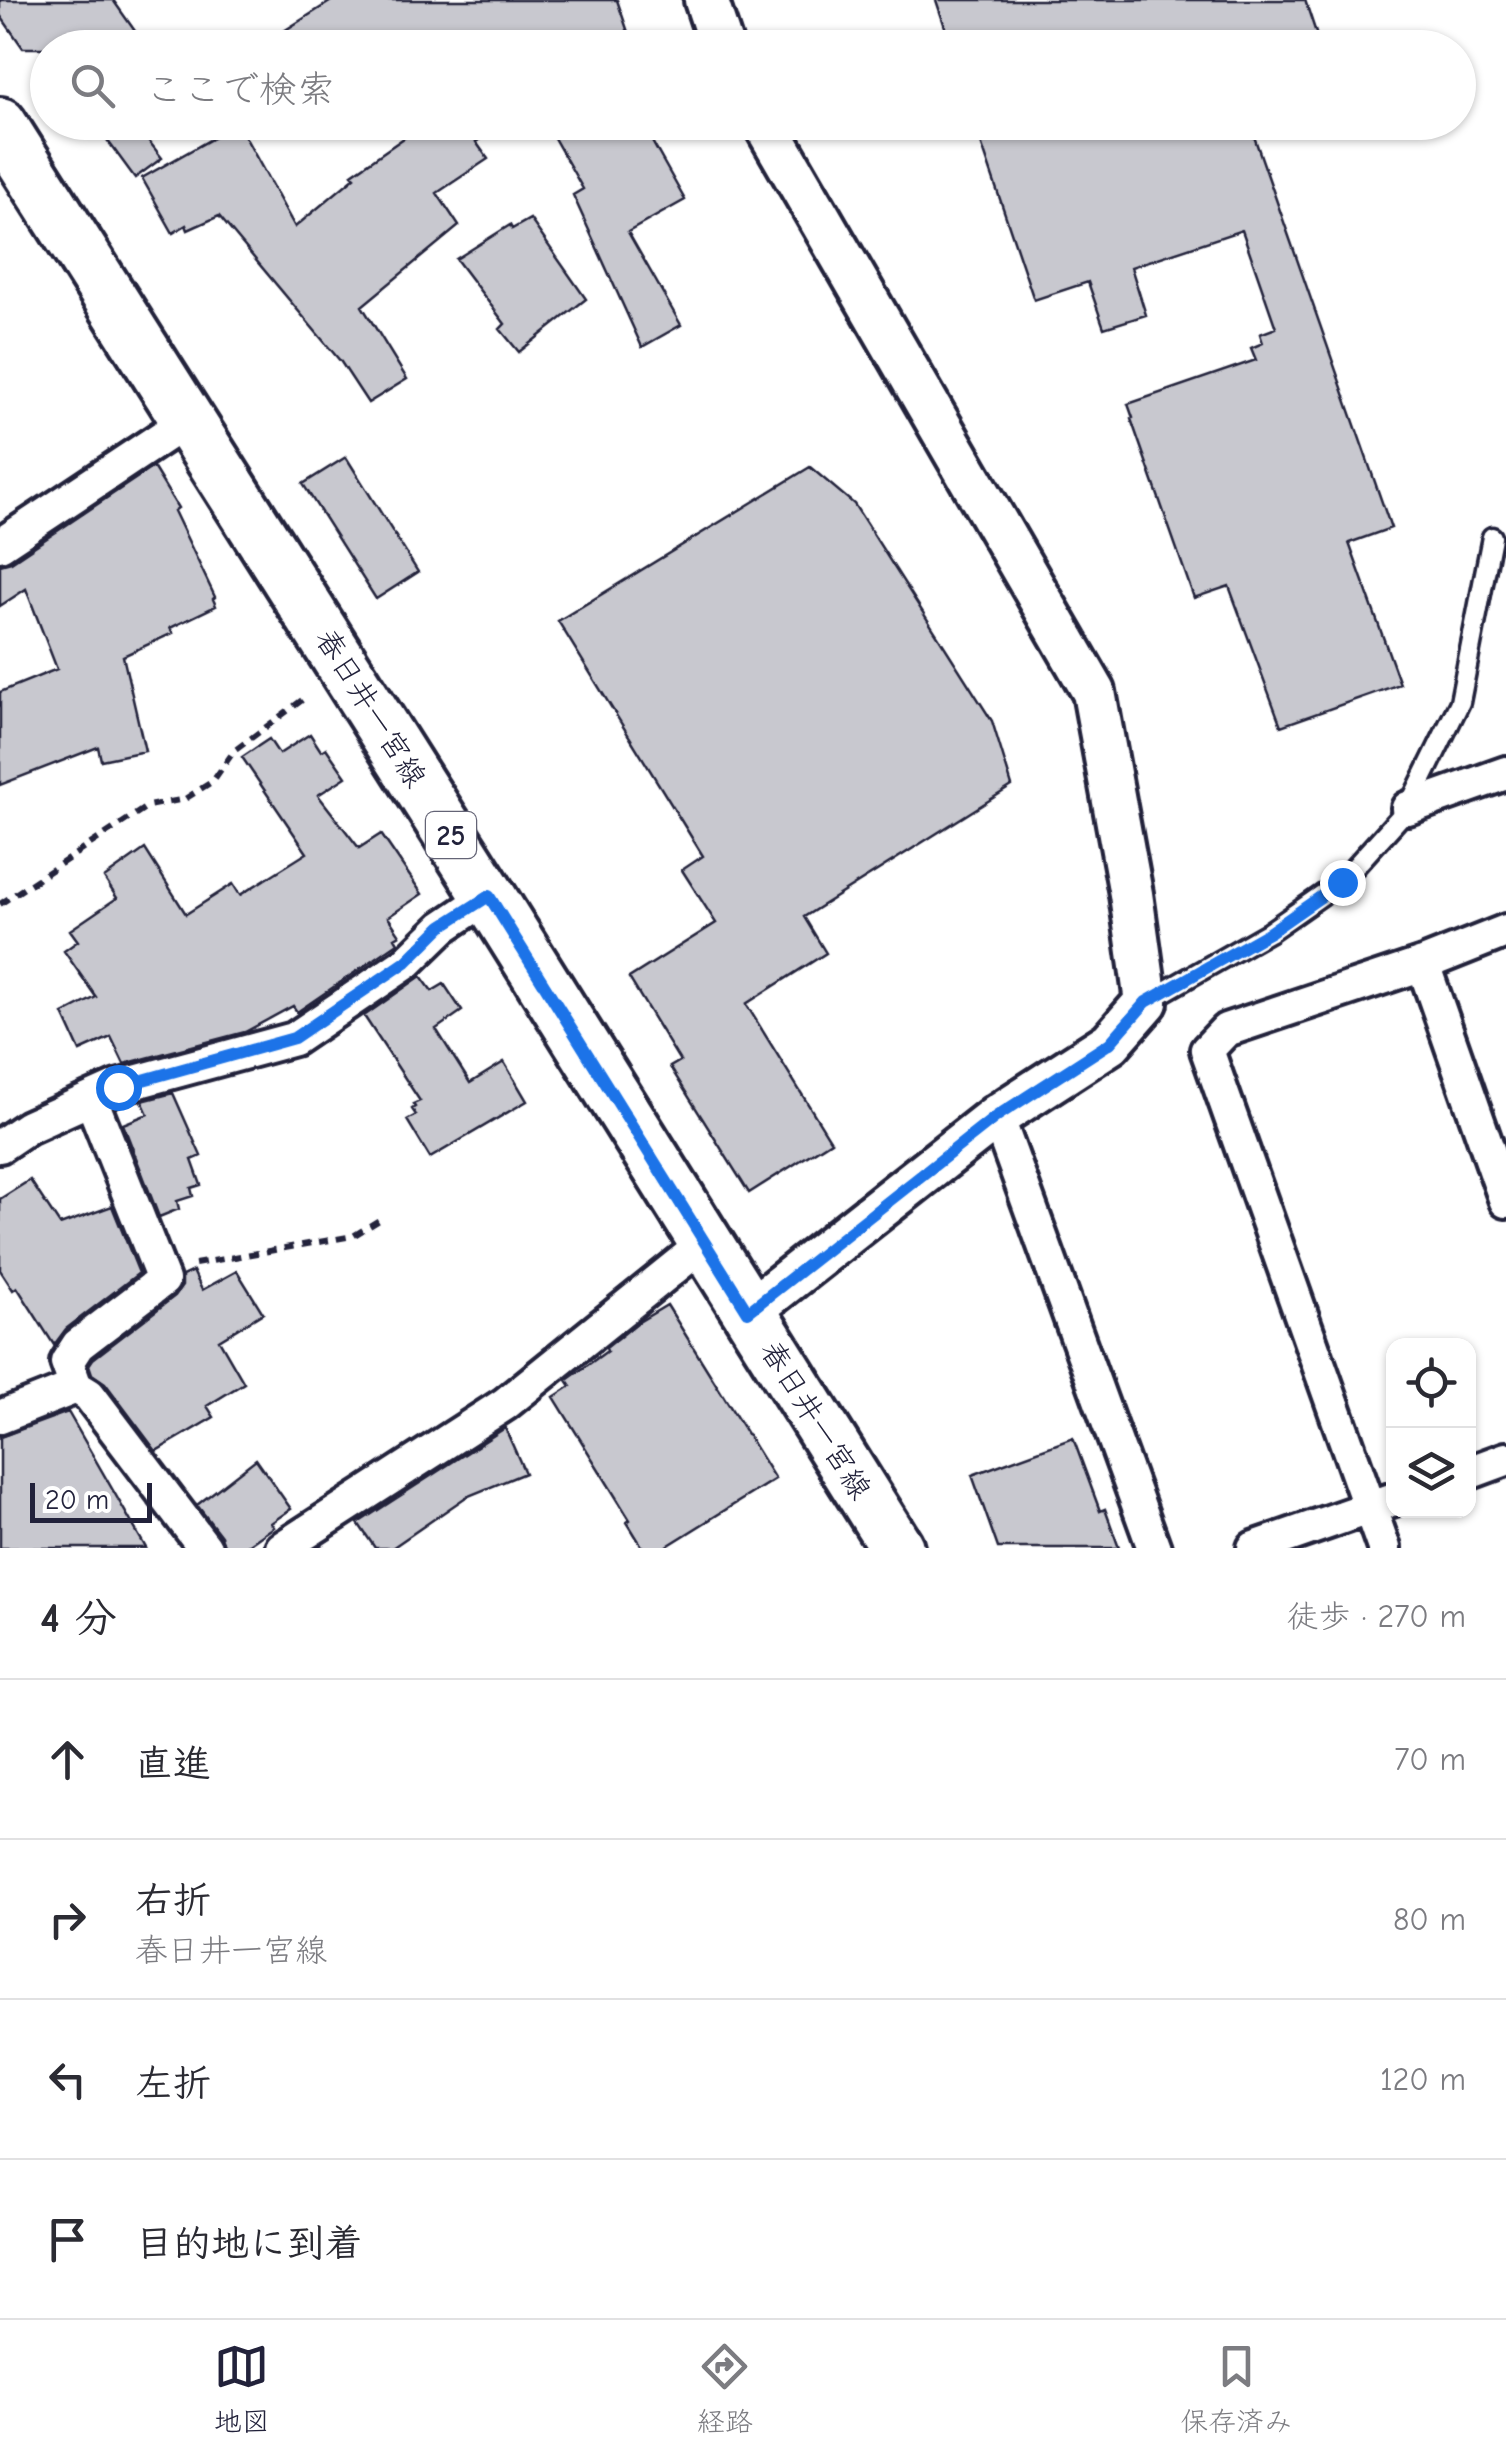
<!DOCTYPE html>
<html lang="ja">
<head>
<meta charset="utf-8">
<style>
  body { margin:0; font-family:"Comic Neue","Klee One",sans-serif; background:#f7f7f7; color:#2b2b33 }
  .controls { position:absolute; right:30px; bottom:30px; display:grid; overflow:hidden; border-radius:20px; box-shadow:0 2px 8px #0004 }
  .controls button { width:90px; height:90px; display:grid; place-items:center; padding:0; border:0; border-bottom:2px solid #e1e1e2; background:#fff; color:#2b2b33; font:50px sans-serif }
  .scale { position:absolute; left:30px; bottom:25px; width:122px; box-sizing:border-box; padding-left:10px; border:5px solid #22223b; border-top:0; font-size:28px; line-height:35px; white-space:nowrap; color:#22223b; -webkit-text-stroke:8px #fff; paint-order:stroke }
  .stop { position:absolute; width:30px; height:30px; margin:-22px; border:8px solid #1a73e8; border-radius:50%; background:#fff }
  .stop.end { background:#1a73e8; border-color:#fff; box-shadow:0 2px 10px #0008 }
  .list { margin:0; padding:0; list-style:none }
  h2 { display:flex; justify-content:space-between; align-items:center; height:130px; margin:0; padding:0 40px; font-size:42px }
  h2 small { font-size:32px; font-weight:400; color:#7c7c81 }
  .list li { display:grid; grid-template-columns:65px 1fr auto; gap:30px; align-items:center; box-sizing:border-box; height:160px; padding:0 40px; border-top:2px solid #e1e1e2 }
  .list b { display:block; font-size:38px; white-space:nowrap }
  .list p { margin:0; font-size:32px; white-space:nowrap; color:#7c7c81 }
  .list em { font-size:32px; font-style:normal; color:#7c7c81 }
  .icon { flex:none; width:55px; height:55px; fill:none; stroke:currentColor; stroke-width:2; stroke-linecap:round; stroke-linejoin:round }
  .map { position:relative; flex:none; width:1506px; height:1548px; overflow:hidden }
  .search { position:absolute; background:#fff; box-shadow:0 2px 8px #0004; left:30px; right:30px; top:30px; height:110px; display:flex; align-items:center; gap:25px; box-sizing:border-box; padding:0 35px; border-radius:55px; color:#7c7c81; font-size:38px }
  .sheet { height:770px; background:#fff }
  nav { display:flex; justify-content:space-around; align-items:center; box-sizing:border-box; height:140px; border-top:2px solid #e1e1e2; background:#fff; font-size:28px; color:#7c7c81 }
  nav a { display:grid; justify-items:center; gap:5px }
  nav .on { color:#22223b }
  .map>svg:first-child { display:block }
  .building { fill:#c8c8cf; stroke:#22223b; stroke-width:2.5 }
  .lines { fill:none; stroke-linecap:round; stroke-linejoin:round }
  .service-casing { stroke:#22223b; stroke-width:25 }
  .minor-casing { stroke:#22223b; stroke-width:40 }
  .tertiary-casing { stroke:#22223b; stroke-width:50 }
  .primary-casing { stroke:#22223b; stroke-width:60 }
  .path { stroke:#22223b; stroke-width:6; stroke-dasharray:10 8; stroke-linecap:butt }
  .service { stroke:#fff; stroke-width:18 }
  .minor { stroke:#fff; stroke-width:32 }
  .tertiary { stroke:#fff; stroke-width:42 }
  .primary { stroke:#fff; stroke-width:52 }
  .route { stroke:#1a73e8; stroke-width:12 }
  .labels { text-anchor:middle; stroke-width:10; stroke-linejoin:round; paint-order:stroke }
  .shield { fill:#fff; stroke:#646476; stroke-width:2.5 }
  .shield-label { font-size:28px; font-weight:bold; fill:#22223b }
  .street-label { font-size:30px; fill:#22223b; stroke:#fff }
</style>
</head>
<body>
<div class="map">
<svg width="1506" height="1548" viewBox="0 0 1506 1548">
  <rect width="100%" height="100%" fill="#fff"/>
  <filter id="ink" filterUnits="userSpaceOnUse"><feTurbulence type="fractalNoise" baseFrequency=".01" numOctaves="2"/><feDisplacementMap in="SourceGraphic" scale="20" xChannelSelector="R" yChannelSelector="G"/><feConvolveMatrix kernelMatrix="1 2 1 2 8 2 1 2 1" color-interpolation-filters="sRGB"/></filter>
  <g filter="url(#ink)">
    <path class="building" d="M 0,0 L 113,0 L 147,48 L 23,48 L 0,15 Z
      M 333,0 L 617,0 L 629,35 L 598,48 L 257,48 Z
      M 936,0 L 1305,0 L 1321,48 L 952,48 Z
      M 94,122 L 134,122 L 162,158 L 135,178 Z
      M 427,122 L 504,122 L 476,142 L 488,159 L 437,193 L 459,226 L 362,306 L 407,379 L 368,403 L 341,362 L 219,216 L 188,230 L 186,225 L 173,233 L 142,178 L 238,124 L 295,227 L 355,177 L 352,174 Z
      M 545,122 L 641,122 L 685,200 L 628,232 L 681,325 L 642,347 L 573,195 L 583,189 Z
      M 974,122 L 1249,122 L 1391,528 L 1349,543 L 1400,684 L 1281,726 L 1229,586 L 1194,598 L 1131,419 L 1133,418 L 1128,404 L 1256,360 L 1251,348 L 1263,343 L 1260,334 L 1276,328 L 1242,230 L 1131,267 L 1146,315 L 1104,328 L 1088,282 L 1034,300 Z
      M 530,219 L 586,299 L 519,352 L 500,329 L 505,324 L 456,259 L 510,225 L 512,229 Z
      M 346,457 L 418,572 L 376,599 L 303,484 Z
      M 153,467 L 178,508 L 174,511 L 215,597 L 213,599 L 216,606 L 170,628 L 173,633 L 123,656 L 145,751 L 101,760 L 98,747 L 0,785 L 0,692 L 57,669 L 26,589 L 0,606 L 0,565 L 11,562 Z
      M 810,467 L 854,504 L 992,721 L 1012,786 L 804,917 L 826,953 L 746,1004 L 831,1141 L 749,1193 L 670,1067 L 680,1061 L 629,978 L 716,923 L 682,870 L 703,856 L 558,621 Z
      M 310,734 L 321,751 L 326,748 L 346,777 L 318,795 L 359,848 L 381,834 L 422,894 L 388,917 L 400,935 L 395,938 L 398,943 L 297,1012 L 293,1006 L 245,1032 L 124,1064 L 111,1037 L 80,1051 L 63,1014 L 96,997 L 64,951 L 78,941 L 70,930 L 117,898 L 104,878 L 145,849 L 186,914 L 233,884 L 240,895 L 307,853 L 242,757 L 269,739 L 279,754 Z
      M 421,976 L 432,991 L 444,984 L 462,1011 L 436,1029 L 470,1083 L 504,1062 L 527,1101 L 430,1158 L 407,1120 L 416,1115 L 412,1109 L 415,1107 L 413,1104 L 420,1101 L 364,1016 Z
      M 173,1093 L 201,1156 L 192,1160 L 201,1185 L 191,1188 L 193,1196 L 177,1201 L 179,1209 L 159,1217 L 123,1124 L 148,1114 L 142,1101 Z
      M 30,1180 L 60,1225 L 112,1206 L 139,1273 L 66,1329 L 54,1345 L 17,1287 L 13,1290 L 0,1270 L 0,1199 Z
      M 193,1271 L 202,1290 L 237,1271 L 263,1313 L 219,1340 L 244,1383 L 207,1406 L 214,1417 L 156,1451 L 105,1383 L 92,1374 L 89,1365 L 93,1359 L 175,1296 L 182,1286 L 182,1276 Z
      M 667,1305 L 775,1479 L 664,1548 L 643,1548 L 627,1522 L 630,1520 L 554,1397 L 571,1386 L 567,1380 L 607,1351 L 606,1348 L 637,1323 Z
      M 68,1412 L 146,1548 L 0,1548 L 0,1437 Z
      M 505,1428 L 525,1473 L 466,1497 L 392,1548 L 375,1548 L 358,1523 Z
      M 1073,1438 L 1100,1511 L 1105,1509 L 1119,1548 L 998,1548 L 972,1475 Z
      M 256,1459 L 291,1509 L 271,1523 L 274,1527 L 244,1548 L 225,1548 L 221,1536 L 197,1505 Z"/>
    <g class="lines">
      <g class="service-casing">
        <path id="service" d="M 1146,1002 L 1269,932 L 1342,881 L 1408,808 L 1460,702 L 1492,537"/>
      </g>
      <g class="minor-casing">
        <path id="minor" d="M 0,545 L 188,420
          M 1408,808 L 1506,773
          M 1423,964 L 1506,1201
          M 997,1116 L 1154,1548
          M 0,1146 L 28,1127 L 117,1087 L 294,1039 L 406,963 L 443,927 L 489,896
          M 76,1387 L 67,1362 L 78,1345 L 163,1280 L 91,1099
          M 0,1417 L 76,1387 L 89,1395 L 205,1548
          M 1468,1473 L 1506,1459
          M 282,1548 L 505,1404 L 706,1242
          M 1254,1548 L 1394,1499
          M 1384,1548 L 1207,1050 L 1226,1030 L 1423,964 L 1506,931"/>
      </g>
      <g class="tertiary-casing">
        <path id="tertiary" d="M 706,0 L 722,48
          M 748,1312 L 997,1116 L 1110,1043 L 1146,1002 L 1131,894 L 1094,692 L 764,122"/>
      </g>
      <g class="primary-casing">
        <path id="primary" d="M 0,124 L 489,896 L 897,1548"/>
      </g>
      <path class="path" d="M 0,904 L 148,806 L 185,799 L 213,781 L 234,751 L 306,697
        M 195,1264 L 353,1236 L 381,1219"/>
      <use href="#service" class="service"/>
      <use href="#minor" class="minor"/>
      <use href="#tertiary" class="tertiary"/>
      <use href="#primary" class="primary"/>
    </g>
  </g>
  <g class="lines" filter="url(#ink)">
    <path class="route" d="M 118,1087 L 294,1038 L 406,962 L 442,926 L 489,896 L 748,1312 L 997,1116 L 1110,1043 L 1146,1002 L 1270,932 L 1342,882"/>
  </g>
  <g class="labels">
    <rect class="shield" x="426" y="812" width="50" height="46" rx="8"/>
    <g class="shield-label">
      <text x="451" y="845">25</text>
    </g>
    <g class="street-label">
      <text transform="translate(371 708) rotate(58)" y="10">春日井一宮線</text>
      <text transform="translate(816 1420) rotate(58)" y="10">春日井一宮線</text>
    </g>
  </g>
</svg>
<div class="controls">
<button><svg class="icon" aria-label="locate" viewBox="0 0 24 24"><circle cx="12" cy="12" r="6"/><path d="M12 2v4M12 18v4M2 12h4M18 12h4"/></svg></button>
<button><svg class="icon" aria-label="layers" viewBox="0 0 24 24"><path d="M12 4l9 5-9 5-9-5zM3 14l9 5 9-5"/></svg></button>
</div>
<div class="scale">20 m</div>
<div class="stop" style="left:118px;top:1087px"></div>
<div class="stop end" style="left:1342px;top:882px"></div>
<div class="search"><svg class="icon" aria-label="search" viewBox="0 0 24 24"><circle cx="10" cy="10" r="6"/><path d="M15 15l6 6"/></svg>ここで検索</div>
</div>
<section class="sheet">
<h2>4 分<small>徒歩 · 270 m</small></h2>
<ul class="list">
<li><svg class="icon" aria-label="ahead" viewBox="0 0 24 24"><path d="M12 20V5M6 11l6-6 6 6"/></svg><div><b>直進</b></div><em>70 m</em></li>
<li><svg class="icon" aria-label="right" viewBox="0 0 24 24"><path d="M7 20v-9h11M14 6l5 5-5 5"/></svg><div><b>右折</b><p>春日井一宮線</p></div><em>80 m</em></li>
<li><svg class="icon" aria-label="left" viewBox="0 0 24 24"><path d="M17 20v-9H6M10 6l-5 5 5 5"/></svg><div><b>左折</b></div><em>120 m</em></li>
<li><svg class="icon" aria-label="arrive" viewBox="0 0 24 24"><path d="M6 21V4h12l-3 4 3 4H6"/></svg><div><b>目的地に到着</b></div></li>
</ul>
</section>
<nav>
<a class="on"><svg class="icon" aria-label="map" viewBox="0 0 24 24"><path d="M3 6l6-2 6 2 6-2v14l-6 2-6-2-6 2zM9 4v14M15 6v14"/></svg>地図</a>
<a><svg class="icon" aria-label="directions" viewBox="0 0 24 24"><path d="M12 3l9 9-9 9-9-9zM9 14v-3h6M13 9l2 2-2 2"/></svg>経路</a>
<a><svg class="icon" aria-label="saved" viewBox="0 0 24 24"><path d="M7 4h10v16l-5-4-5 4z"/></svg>保存済み</a>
</nav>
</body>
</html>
